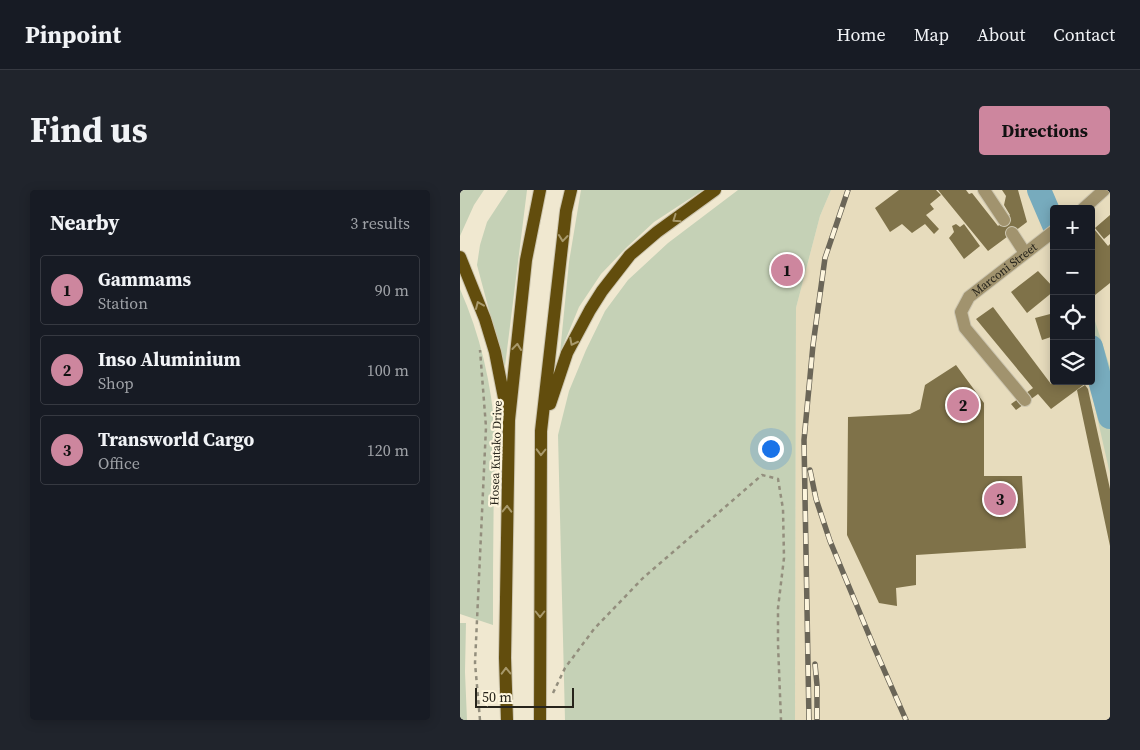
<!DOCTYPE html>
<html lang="en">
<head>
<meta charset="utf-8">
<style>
  body { margin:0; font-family:"Source Serif 4",serif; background:#20242c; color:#f1f3f6 }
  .controls { position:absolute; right:15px; top:15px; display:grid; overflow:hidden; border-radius:5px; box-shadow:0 2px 12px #0003 }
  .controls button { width:45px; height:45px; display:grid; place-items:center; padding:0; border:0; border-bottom:1px solid #363941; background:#171b24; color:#f1f3f6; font:25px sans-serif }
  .scale { position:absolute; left:15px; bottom:12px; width:99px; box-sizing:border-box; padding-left:5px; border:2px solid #27241b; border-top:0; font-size:14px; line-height:18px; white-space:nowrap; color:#27241b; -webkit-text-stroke:4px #fdf5dd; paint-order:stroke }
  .you { position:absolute; left:310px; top:258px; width:18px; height:18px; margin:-12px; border:4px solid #fff; border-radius:50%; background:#1a73e8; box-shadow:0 0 0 8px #1a73e833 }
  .badge { display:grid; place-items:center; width:32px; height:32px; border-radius:50%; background:#cd869e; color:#111; font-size:16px; font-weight:700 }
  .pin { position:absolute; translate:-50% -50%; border:2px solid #fff; box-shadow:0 1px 5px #0006 }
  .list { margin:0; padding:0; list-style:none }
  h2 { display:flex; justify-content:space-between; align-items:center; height:65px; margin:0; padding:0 20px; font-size:21px }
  h2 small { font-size:16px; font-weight:400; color:#9ea1a6 }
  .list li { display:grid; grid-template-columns:32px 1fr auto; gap:15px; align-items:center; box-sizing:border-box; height:70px; margin:0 10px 10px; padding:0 10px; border:1px solid #363941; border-radius:5px }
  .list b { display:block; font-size:19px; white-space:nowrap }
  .list p { margin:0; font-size:16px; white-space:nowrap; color:#9ea1a6 }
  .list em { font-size:16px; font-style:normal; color:#9ea1a6 }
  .icon { flex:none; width:28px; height:28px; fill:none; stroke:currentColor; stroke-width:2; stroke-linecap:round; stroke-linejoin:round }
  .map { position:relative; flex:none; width:650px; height:530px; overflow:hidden; border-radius:5px }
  header { display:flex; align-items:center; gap:30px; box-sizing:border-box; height:70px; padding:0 25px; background:#171b24; border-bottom:1px solid #363941 }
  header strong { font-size:24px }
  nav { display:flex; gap:28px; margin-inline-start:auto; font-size:18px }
  .intro { display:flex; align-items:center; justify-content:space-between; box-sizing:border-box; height:120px; padding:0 30px }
  h1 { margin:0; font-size:35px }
  .button { padding:12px 22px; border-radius:5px; background:#cd869e; color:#111; font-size:18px; font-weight:700 }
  main { display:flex; gap:30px; padding:0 30px }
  aside { flex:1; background:#171b24; border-radius:5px; box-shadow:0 2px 12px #0003 }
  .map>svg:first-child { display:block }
  .built { fill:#e7dcbd; fill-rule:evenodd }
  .green { fill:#c5d1b6 }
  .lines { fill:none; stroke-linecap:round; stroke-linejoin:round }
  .river { stroke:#77abbd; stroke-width:24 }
  .building { fill:#7f7249 }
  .minor-casing { stroke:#ccc5af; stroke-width:14 }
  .major-casing { stroke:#ccc5af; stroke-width:14 }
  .path { stroke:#938e7d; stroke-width:2.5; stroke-dasharray:4 4; stroke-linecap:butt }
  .minor { stroke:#a1936e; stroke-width:12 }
  .major { stroke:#624d0d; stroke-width:12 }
  .rail-casing { stroke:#6b6658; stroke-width:5.5 }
  .rail { stroke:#fdf5dd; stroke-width:4; stroke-dasharray:11; stroke-linecap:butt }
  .oneway { stroke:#a8996b }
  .labels { text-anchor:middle; stroke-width:4.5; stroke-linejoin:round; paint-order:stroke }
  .street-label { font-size:12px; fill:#27241b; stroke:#fdf5dd }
</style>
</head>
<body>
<header>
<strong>Pinpoint</strong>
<nav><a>Home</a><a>Map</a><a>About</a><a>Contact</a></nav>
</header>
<div class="intro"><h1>Find us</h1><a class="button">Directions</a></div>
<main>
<aside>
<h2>Nearby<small>3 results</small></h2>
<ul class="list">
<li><span class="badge">1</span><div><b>Gammams</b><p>Station</p></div><em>90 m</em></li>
<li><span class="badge">2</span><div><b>Inso Aluminium</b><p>Shop</p></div><em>100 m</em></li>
<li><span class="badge">3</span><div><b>Transworld Cargo</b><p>Office</p></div><em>120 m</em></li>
</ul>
</aside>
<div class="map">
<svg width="650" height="530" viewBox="0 0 650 530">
  <rect width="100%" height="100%" fill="#f0e8d0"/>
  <path class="built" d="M 371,0 L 650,0 L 650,530 L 335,530 L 336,118 L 360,26 ZM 594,19 L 631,19 L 631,191 L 594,191 Z"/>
  <path class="green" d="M 0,0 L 24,0 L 14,15 L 0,46 Z
    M 48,0 L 67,0 L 45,176 L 43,173 L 17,75 L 20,55 L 27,32 Z
    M 121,0 L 243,0 L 194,32 L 166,58 L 141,84 L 119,117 L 100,163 L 109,72 Z
    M 278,0 L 371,0 L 360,26 L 336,118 L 335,530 L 105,530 L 98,245 L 109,201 L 126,160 L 145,121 L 168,90 L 208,53 Z
    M 0,99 C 20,144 32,195 35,244 C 36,261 34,279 34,297 C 33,343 33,389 33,435 L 0,424 Z
    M 631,119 L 650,177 L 650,284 L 629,191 L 631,191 Z
    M 0,433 L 6,433 L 5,482 L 7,530 L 0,530 Z"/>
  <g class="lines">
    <path class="river" d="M 579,0 L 594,35
      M 631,157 L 650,227"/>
  </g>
  <path class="building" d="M 439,0 L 476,0 L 481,5 L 470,14 L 474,19 L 466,25 L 479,39 L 474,44 L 465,34 L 452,43 L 442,34 L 430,42 L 415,18 Z
    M 478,0 L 506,0 L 509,4 L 512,3 L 538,36 L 550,25 L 544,15 L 546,6 L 542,0 L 558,0 L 567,32 L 528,61 Z
    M 650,25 L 650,44 L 644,49 L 635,38 Z
    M 496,34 L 500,37 L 504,34 L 520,56 L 504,69 L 489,48 L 494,42 L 492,36 Z
    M 634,39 L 648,56 L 650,54 L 650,93 L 635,105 L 631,94 L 631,40 Z
    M 578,81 L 594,98 L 594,101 L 567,123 L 551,102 Z
    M 533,117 L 591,194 L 595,191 L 626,191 L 626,193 L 591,219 L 578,204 L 556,220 L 551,214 L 573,198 L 516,129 Z
    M 594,123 L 594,146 L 582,150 L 575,128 Z
    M 496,175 L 524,213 L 524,286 L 562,286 L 566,358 L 456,365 L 456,395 L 436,398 L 437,416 L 419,413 L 387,345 L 388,227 L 450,224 L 460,219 L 465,195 Z
    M 625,195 L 628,199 L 650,299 L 650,356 L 617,200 Z"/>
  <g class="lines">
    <g class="minor-casing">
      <g id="minor">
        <path d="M 524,0 L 544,30"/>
        <path d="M 623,19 L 644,0"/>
        <path d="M 552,43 L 565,63"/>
        <path id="s1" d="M 565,210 L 505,138 L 501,122 L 509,107 L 594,41"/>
      </g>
    </g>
    <g class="major-casing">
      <path id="major" d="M 0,67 L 25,129 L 35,162 L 46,218
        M 90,214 L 107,163 L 130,120 L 142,101 L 170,65 L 197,42 L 255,0
        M 47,530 L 45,468 L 49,230 L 66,70 L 80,0
        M 80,530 L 81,241 L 106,21 L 111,0"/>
    </g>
    <path class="path" d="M 93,503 L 105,478 L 134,439 L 183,388 L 302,285 L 318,289 L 323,319 L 324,368 L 318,418 L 318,454 L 321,530
      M 20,530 L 15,473 L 26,237 L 20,160"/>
    <use href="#minor" class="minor"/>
    <use href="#major" class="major"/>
    <g class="rail-casing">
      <path id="rail" d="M 350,280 L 356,309 L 370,351 L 414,457 L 446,530
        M 355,474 L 357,495 L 357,530
        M 349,530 L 344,250 L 353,155 L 365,68 L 388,0"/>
    </g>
    <use href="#rail" class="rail"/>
  </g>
  <defs><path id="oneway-chevron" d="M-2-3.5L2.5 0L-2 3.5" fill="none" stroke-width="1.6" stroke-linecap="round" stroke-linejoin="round" transform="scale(1.25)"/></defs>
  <g class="oneway">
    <use href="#oneway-chevron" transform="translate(216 29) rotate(145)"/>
    <use href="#oneway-chevron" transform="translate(103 48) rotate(96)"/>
    <use href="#oneway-chevron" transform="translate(19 115) rotate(-113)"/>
    <use href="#oneway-chevron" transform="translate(113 152) rotate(117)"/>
    <use href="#oneway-chevron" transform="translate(57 157) rotate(-84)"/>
    <use href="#oneway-chevron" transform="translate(81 262) rotate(91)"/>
    <use href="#oneway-chevron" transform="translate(47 319) rotate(-89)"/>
    <use href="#oneway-chevron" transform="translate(80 424) rotate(90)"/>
    <use href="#oneway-chevron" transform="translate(46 481) rotate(-91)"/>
  </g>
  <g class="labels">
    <g class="street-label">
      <text dy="4" stroke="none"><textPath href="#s1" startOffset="172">Marconi Street</textPath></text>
      <text transform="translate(36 263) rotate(-88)" y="4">Hosea Kutako Drive</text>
    </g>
  </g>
</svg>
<div class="controls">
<button>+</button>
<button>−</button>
<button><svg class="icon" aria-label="locate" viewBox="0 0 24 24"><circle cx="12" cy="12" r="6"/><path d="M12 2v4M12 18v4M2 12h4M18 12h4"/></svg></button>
<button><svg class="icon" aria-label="layers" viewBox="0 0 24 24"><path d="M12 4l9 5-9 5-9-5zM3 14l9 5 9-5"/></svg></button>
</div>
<div class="scale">50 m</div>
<div class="you"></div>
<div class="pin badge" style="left:327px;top:80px">1</div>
<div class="pin badge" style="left:503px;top:215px">2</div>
<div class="pin badge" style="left:540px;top:309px">3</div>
</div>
</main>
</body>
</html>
